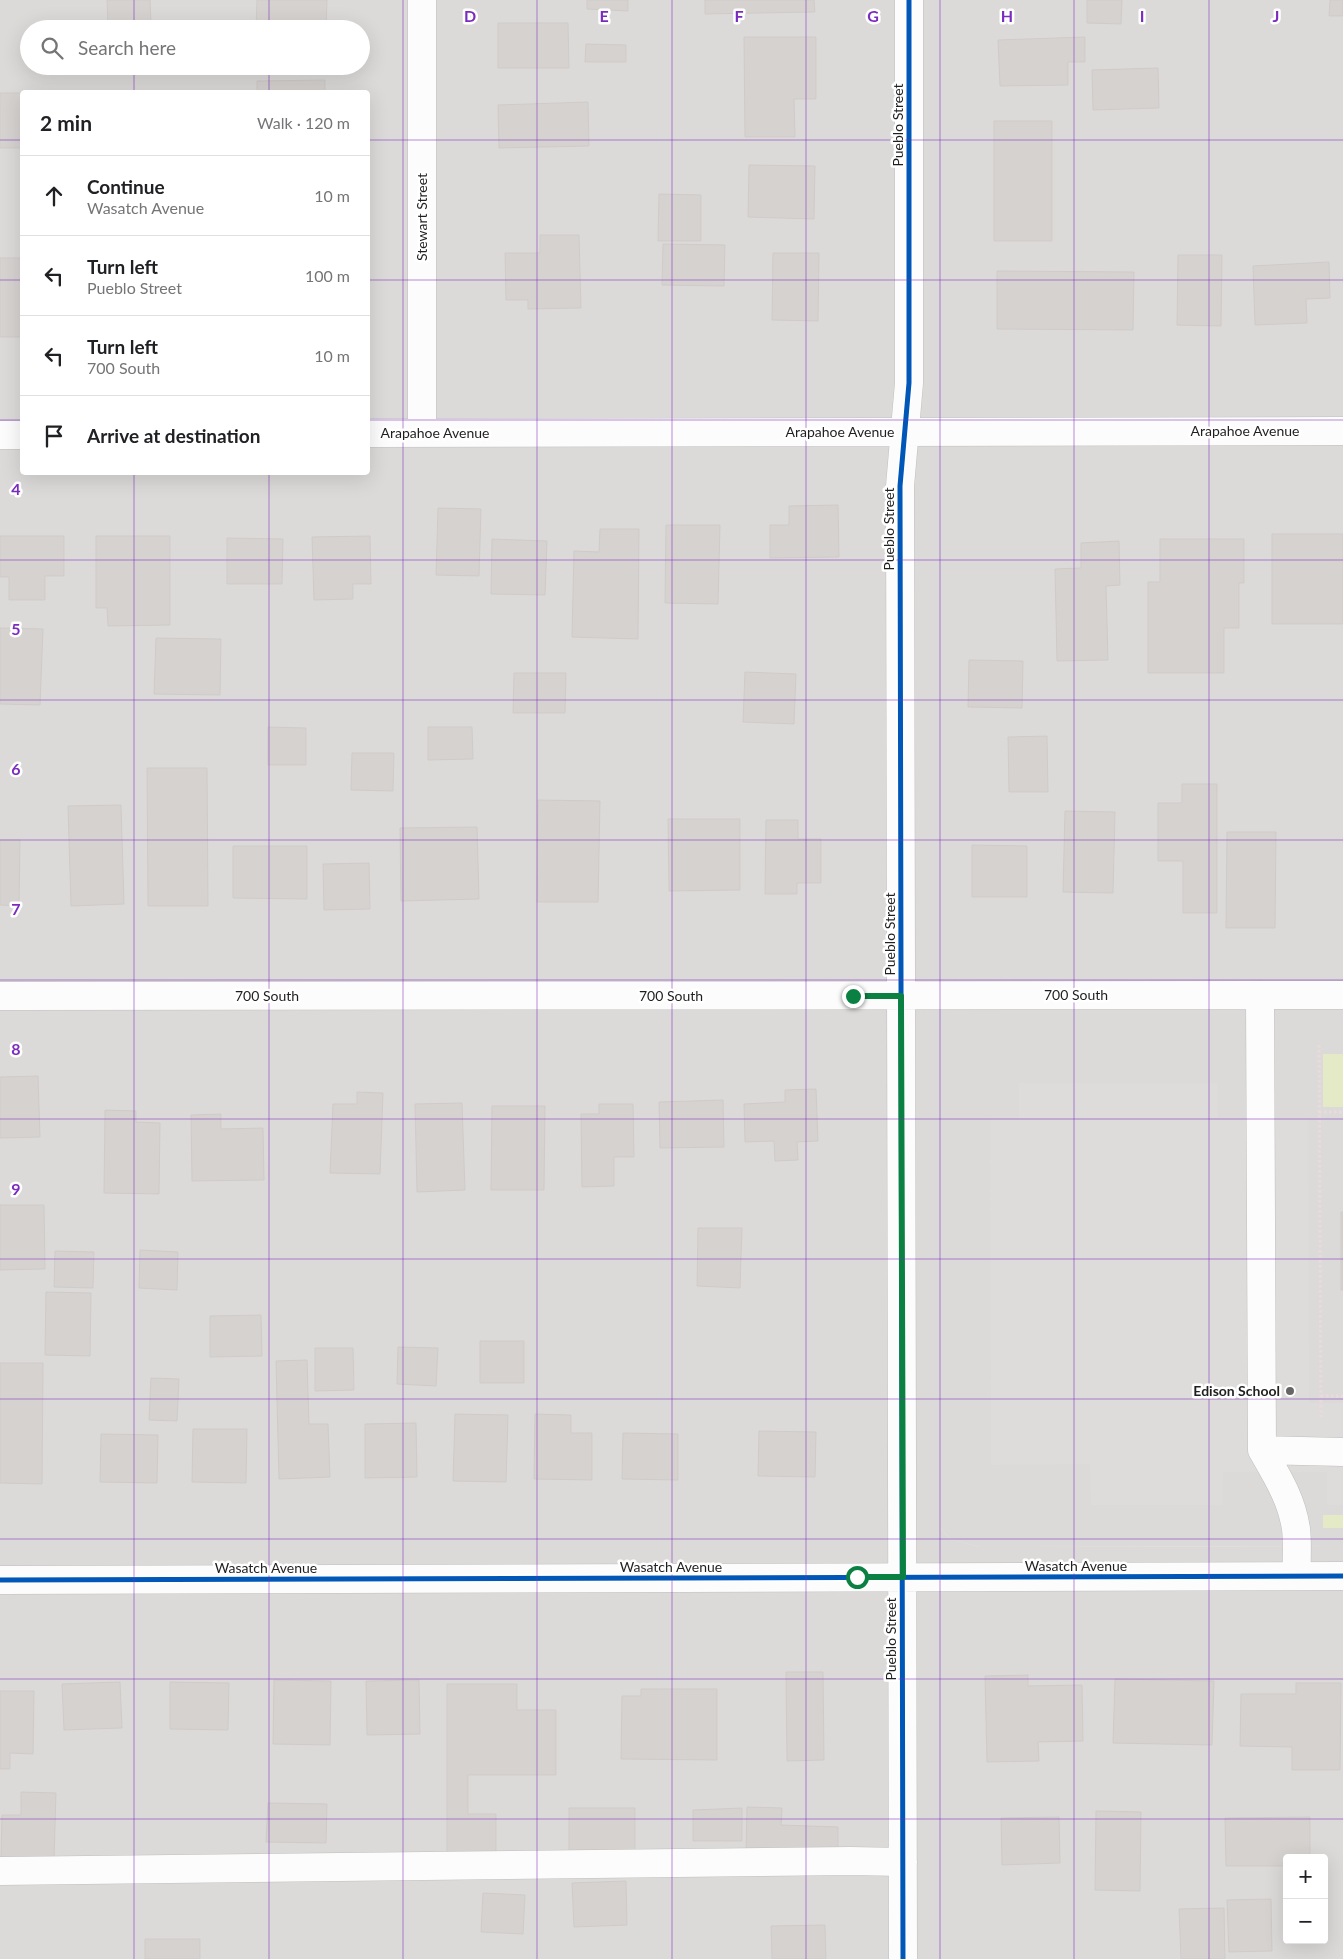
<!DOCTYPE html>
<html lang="en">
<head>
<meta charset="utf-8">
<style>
  body { margin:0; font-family:Lato,sans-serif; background:#f2f2f2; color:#202124 }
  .controls { position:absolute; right:15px; bottom:15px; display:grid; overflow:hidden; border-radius:5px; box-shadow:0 5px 20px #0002 }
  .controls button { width:45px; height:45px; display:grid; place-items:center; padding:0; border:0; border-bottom:1px solid #e0e0e0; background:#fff; color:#202124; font:25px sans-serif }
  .stop { position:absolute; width:15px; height:15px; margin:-11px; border:4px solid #0b8043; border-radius:50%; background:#fff }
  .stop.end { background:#0b8043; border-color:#fff; box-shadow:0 1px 5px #0008 }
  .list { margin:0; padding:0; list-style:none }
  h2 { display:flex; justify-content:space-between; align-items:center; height:65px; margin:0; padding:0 20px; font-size:21px }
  h2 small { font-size:16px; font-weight:400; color:#757577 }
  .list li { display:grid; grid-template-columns:32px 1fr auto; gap:15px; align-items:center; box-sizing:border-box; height:80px; padding:0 20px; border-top:1px solid #e0e0e0 }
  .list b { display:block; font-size:19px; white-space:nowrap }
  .list p { margin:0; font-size:16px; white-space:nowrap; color:#757577 }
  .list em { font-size:16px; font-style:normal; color:#757577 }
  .icon { flex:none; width:28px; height:28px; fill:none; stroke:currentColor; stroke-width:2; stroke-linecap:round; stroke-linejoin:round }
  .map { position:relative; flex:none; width:1343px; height:1959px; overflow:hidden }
  .search { position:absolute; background:#fff; box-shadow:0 5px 20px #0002; left:20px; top:20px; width:350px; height:55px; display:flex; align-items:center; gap:12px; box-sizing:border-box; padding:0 18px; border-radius:28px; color:#757577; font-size:19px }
  .panel { position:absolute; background:#fff; box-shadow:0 5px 20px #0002; left:20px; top:90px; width:350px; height:385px; border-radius:5px }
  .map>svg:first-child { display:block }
  .residential { fill:#dcdad9; fill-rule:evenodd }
  .religious { fill:#dbdad9 }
  .grass { fill:#e4e9c6 }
  .parking { fill:#dddcdb }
  .building { fill:#d5d2d0; stroke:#d0cbc9 }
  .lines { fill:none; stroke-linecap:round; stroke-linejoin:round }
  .minor-casing { stroke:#c0bfbe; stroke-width:29 }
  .path { stroke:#ebdadd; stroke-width:3; stroke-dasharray:2.5 2.5; stroke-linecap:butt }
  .minor { stroke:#fcfcfc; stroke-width:28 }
  .cycleway-casing { stroke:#fff; stroke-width:8 }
  .cycleway { stroke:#0057b8; stroke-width:5 }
  .route { stroke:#0b8043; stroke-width:6 }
  .grid { fill:none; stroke:#7b2cbf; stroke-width:1; stroke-opacity:0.55 }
  .poi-dot { fill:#676665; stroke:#fff; stroke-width:2 }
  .labels { text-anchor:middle; stroke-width:5; stroke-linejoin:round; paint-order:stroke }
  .street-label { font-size:14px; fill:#1f1f1f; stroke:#fff }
  .poi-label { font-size:14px; font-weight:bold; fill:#1f1f1f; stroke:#fff; text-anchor:end }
  .grid-label { font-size:16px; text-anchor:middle; font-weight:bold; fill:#7b2cbf; stroke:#fff; stroke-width:5; stroke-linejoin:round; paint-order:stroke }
</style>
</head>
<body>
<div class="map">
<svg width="1343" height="1959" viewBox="0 0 1343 1959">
  <rect width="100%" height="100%" fill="#edeae8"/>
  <path class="residential" d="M 0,0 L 1343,0 L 1343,1033 L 976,1033 L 932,1076 L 932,1495 L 941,1529 L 951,1539 L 979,1547 L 1343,1546 L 1343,1959 L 0,1959 ZM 29,29 L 361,29 L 361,66 L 29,66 ZM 22,92 L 368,92 L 368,472 L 22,472 ZM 1287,1858 L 1324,1858 L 1324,1940 L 1287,1940 Z"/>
  <path class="religious" d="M 976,1033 L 1343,1033 L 1343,1546 L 979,1547 L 951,1539 L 941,1529 L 932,1509 L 932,1076 L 933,1065 L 941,1047 L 958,1035 Z"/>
  <path class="grass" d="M 1323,1054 L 1343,1054 L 1343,1107 L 1323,1107 Z
    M 1323,1515 L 1343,1515 L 1343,1528 L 1323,1528 Z"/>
  <path class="parking" d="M 1019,1083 L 1217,1083 L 1218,1118 L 1308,1118 L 1309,1403 L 1343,1403 L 1343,1505 L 1327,1505 L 1327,1472 L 1223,1472 L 1222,1505 L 1091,1505 L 1090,1464 L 991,1465 L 990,1119 L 1019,1119 Z"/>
  <path class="building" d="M 107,0 L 150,0 L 151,23 L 108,25 Z
    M 257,0 L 327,0 L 326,29 L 256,29 Z
    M 587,0 L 628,0 L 628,11 L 587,9 Z
    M 705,0 L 814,0 L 815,12 L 705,14 Z
    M 1087,0 L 1122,0 L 1121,24 L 1087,23 Z
    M 1330,0 L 1343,0 L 1343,16 L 1329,16 Z
    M 498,23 L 568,23 L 569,68 L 498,68 Z
    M 202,24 L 240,25 L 240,29 L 202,29 Z
    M 744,37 L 816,37 L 816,99 L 794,99 L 795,137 L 745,137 Z
    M 1085,37 L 1085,62 L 1068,62 L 1068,85 L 1000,86 L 998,40 Z
    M 586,44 L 626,45 L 626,62 L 585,62 Z
    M 1158,68 L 1159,108 L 1093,110 L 1092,70 Z
    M 325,80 L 325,92 L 257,92 L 257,81 Z
    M 0,93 L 22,93 L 22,148 L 0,148 Z
    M 588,102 L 589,146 L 499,148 L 498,105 Z
    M 994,121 L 1052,121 L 1052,241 L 994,241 Z
    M 749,165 L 815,166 L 814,219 L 748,217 Z
    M 659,194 L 701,195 L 701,241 L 658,241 Z
    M 540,235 L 579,235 L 581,308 L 528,309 L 528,300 L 506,300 L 505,253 L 540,253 Z
    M 663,244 L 725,245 L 724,286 L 662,285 Z
    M 773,253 L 819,253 L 818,321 L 772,320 Z
    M 1178,255 L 1222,255 L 1221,326 L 1177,325 Z
    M 0,258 L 22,258 L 22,337 L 0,337 Z
    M 1329,262 L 1330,298 L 1306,299 L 1307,323 L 1255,325 L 1253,266 Z
    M 997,271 L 1134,272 L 1133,330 L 997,329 Z
    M 838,505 L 839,557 L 770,558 L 770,525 L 789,525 L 789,506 Z
    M 438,508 L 481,509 L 479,576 L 436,575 Z
    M 666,525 L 720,525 L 718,604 L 665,603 Z
    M 600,529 L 639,529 L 638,639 L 572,637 L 574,551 L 599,552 Z
    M 1272,534 L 1343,534 L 1343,624 L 1272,624 Z
    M 0,536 L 64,536 L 64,576 L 45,576 L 45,600 L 9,600 L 9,577 L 0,577 Z
    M 96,536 L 170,536 L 170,625 L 108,626 L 107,608 L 96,608 Z
    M 370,536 L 371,584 L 353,584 L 353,599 L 314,600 L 312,537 Z
    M 227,538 L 283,539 L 282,584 L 227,584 Z
    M 492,539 L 547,541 L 545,595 L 491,594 Z
    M 1160,539 L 1244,539 L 1244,583 L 1239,583 L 1239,628 L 1224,628 L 1224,673 L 1148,673 L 1148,582 L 1160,582 Z
    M 1119,541 L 1120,585 L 1106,586 L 1108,660 L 1057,661 L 1055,569 L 1081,568 L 1081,543 Z
    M 0,628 L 43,629 L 40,705 L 0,704 Z
    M 156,638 L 221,639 L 220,695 L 154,694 Z
    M 969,660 L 1023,661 L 1022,708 L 968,707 Z
    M 745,672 L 796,674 L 794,724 L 743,722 Z
    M 514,673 L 566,673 L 565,713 L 513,713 Z
    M 268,727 L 306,728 L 306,765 L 268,765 Z
    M 428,727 L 472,727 L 473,759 L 428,760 Z
    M 1047,736 L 1048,792 L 1009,792 L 1008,737 Z
    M 352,753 L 394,753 L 393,791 L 351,790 Z
    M 147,768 L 207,768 L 208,906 L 148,906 Z
    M 1182,784 L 1217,784 L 1217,913 L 1183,913 L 1183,861 L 1158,861 L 1158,803 L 1182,803 Z
    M 538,800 L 600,801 L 598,902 L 537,902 Z
    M 121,805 L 124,904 L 71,906 L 68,806 Z
    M 1065,811 L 1115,812 L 1113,893 L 1063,892 Z
    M 668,819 L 740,819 L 740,890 L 669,891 Z
    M 766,820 L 798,820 L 798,839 L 821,839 L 821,883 L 797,883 L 797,894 L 765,894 Z
    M 477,827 L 479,899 L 401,901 L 400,828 Z
    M 1227,832 L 1276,832 L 1275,928 L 1226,928 Z
    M 0,840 L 20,840 L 19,906 L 0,905 Z
    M 972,845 L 1027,846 L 1027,897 L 972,897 Z
    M 233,846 L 307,846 L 307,899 L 233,898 Z
    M 369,863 L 370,909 L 324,910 L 323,864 Z
    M 38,1076 L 40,1137 L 0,1138 L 0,1077 Z
    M 816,1089 L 818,1141 L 797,1142 L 798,1160 L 775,1161 L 774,1141 L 745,1142 L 744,1104 L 785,1102 L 785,1090 Z
    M 357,1092 L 383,1093 L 380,1174 L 330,1173 L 333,1104 L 357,1104 Z
    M 723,1100 L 724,1147 L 660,1148 L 659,1102 Z
    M 462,1103 L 465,1190 L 417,1192 L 415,1104 Z
    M 599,1104 L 633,1104 L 634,1157 L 614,1157 L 614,1186 L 582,1187 L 581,1114 L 599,1114 Z
    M 492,1106 L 545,1106 L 544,1190 L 491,1190 Z
    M 105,1110 L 136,1111 L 136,1122 L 160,1123 L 159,1194 L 104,1193 Z
    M 221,1114 L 221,1129 L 263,1128 L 264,1180 L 192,1181 L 191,1115 Z
    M 0,1205 L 44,1205 L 45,1269 L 0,1270 Z
    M 1341,1212 L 1343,1212 L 1343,1290 L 1341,1290 Z
    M 698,1228 L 742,1228 L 740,1288 L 697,1286 Z
    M 140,1250 L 178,1252 L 177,1290 L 139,1288 Z
    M 55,1251 L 94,1252 L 93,1288 L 54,1287 Z
    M 46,1292 L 91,1293 L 90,1356 L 45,1355 Z
    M 261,1315 L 262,1356 L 210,1357 L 210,1316 Z
    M 480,1341 L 524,1341 L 524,1383 L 480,1383 Z
    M 398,1347 L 438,1348 L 436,1386 L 397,1384 Z
    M 315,1348 L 353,1348 L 354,1390 L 315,1391 Z
    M 307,1360 L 309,1424 L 328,1424 L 330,1477 L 279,1479 L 276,1361 Z
    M 0,1363 L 43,1363 L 42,1484 L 0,1483 Z
    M 151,1378 L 179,1379 L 177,1421 L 149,1420 Z
    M 455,1414 L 508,1415 L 506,1482 L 453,1481 Z
    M 535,1414 L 571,1415 L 571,1433 L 592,1433 L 592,1480 L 534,1479 Z
    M 416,1423 L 417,1477 L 365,1478 L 365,1424 Z
    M 193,1429 L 247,1429 L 246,1483 L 192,1482 Z
    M 759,1431 L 816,1432 L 815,1477 L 758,1476 Z
    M 623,1433 L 678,1434 L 678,1480 L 622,1479 Z
    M 101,1434 L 158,1435 L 157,1483 L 100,1482 Z
    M 786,1672 L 823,1672 L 824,1760 L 787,1761 Z
    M 1028,1675 L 1028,1686 L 1082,1685 L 1083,1741 L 1038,1742 L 1039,1761 L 987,1762 L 985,1676 Z
    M 1115,1679 L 1214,1681 L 1212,1745 L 1113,1743 Z
    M 274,1680 L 331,1681 L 330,1745 L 273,1744 Z
    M 419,1680 L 420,1734 L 367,1735 L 366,1681 Z
    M 120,1682 L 122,1728 L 64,1730 L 62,1684 Z
    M 170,1682 L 229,1683 L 228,1730 L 170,1729 Z
    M 1296,1683 L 1341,1683 L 1340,1770 L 1292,1770 L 1292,1747 L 1240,1746 L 1241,1694 L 1296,1694 Z
    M 447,1684 L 517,1684 L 517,1710 L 556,1710 L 556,1775 L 468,1775 L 468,1814 L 496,1814 L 496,1853 L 447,1853 Z
    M 641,1689 L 717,1689 L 717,1760 L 621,1759 L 622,1696 L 641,1696 Z
    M 0,1691 L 34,1691 L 33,1754 L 10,1753 L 10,1769 L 0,1769 Z
    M 21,1792 L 56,1793 L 54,1859 L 1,1858 L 2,1815 L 21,1815 Z
    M 268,1803 L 327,1804 L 326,1843 L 266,1842 Z
    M 747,1807 L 782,1808 L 781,1825 L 838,1827 L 838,1852 L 746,1851 Z
    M 569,1808 L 635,1808 L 635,1851 L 569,1851 Z
    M 742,1808 L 742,1841 L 693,1841 L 693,1810 Z
    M 1096,1811 L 1141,1812 L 1140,1891 L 1095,1890 Z
    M 1059,1817 L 1060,1863 L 1002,1865 L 1001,1818 Z
    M 1310,1817 L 1310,1858 L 1287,1858 L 1287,1866 L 1226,1866 L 1225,1818 Z
    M 626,1881 L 627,1925 L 574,1927 L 572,1883 Z
    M 483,1893 L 525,1895 L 523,1934 L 481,1932 Z
    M 1271,1899 L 1272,1951 L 1229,1952 L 1227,1900 Z
    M 1224,1908 L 1225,1959 L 1181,1959 L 1179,1909 Z
    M 825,1925 L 826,1959 L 772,1959 L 771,1926 Z
    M 145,1939 L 200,1939 L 200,1959 L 145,1959 Z"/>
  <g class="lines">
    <g class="minor-casing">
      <path id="minor" d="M 368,433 L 1343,431
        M 422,433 L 422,0
        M 0,435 L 22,435
        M 1260,995 L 1262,1450 C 1277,1476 1292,1500 1296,1529 C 1298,1544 1296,1561 1297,1576
        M 0,996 L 1343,995
        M 1262,1450 L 1343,1452
        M 0,1580 L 1343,1576
        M 0,1871 L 850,1861 L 903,1862
        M 903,1959 L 900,486 L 909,383 L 909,0"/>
    </g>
    <path class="path" d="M 1319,1045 L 1321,1417
      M 1319,1112 L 1343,1112
      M 1321,1396 L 1343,1396"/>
    <use href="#minor" class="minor"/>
    <g class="cycleway-casing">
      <path id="cycleway" d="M 0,1580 L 1343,1576
        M 903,1959 L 900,486 L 909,383 L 909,0"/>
    </g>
    <use href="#cycleway" class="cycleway"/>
  </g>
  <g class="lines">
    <path class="route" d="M 853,996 L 901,996 L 903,1577 L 857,1577"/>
  </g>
  <path class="grid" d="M 134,0 L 134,29M 269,0 L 269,29M 403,0 L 403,1959M 537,0 L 537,1959M 672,0 L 672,1959M 806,0 L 806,1959M 940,0 L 940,1959M 1074,0 L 1074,1959M 1209,0 L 1209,1959M 134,66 L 134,92M 269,66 L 269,92M 0,140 L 22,140M 368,140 L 1343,140M 0,280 L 22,280M 368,280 L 1343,280M 0,420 L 22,420M 368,420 L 1343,420M 134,472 L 134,1959M 269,472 L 269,1959M 0,560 L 1343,560M 0,700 L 1343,700M 0,840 L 1343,840M 0,980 L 1343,980M 0,1119 L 1343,1119M 0,1259 L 1343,1259M 0,1399 L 1343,1399M 0,1539 L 1343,1539M 0,1679 L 1343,1679M 0,1819 L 1343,1819"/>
  <circle class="poi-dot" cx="1290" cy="1391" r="5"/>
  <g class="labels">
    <g class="street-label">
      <text transform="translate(898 125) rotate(-90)" y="5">Pueblo Street</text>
      <text transform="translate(422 217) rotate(-90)" y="5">Stewart Street</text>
      <text x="1245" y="436">Arapahoe Avenue</text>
      <text x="840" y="437">Arapahoe Avenue</text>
      <text x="435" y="438">Arapahoe Avenue</text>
      <text transform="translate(889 529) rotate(-90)" y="5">Pueblo Street</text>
      <text transform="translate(890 934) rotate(-90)" y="5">Pueblo Street</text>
      <text x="1076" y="1000">700 South</text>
      <text x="267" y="1001">700 South</text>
      <text x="671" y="1001">700 South</text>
      <text x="1076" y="1571">Wasatch Avenue</text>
      <text x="671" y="1572">Wasatch Avenue</text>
      <text x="266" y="1573">Wasatch Avenue</text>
      <text transform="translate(891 1639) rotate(-90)" y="5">Pueblo Street</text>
    </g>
    <g class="poi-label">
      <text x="1280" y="1396">Edison School</text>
    </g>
  </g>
  <g class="grid-label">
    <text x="470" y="22">D</text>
    <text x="604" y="22">E</text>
    <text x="739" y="22">F</text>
    <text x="873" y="22">G</text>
    <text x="1007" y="22">H</text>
    <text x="1142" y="22">I</text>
    <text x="1276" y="22">J</text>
    <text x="16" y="495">4</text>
    <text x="16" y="635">5</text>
    <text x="16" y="775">6</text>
    <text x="16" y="915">7</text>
    <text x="16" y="1055">8</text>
    <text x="16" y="1195">9</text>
  </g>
</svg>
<div class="controls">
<button>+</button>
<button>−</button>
</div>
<div class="stop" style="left:857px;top:1577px"></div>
<div class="stop end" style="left:853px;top:996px"></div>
<div class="search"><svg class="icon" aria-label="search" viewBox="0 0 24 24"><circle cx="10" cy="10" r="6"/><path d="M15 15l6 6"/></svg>Search here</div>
<section class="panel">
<h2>2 min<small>Walk · 120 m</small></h2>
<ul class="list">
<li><svg class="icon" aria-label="ahead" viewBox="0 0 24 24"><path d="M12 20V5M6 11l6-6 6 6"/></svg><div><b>Continue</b><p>Wasatch Avenue</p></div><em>10 m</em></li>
<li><svg class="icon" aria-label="left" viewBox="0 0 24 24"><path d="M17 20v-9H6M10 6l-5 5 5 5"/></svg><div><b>Turn left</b><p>Pueblo Street</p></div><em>100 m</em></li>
<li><svg class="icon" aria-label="left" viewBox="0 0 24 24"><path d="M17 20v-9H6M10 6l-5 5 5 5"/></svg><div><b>Turn left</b><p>700 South</p></div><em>10 m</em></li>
<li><svg class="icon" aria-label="arrive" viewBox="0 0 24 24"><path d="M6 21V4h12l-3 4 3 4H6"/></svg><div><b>Arrive at destination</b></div></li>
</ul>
</section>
</div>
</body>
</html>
